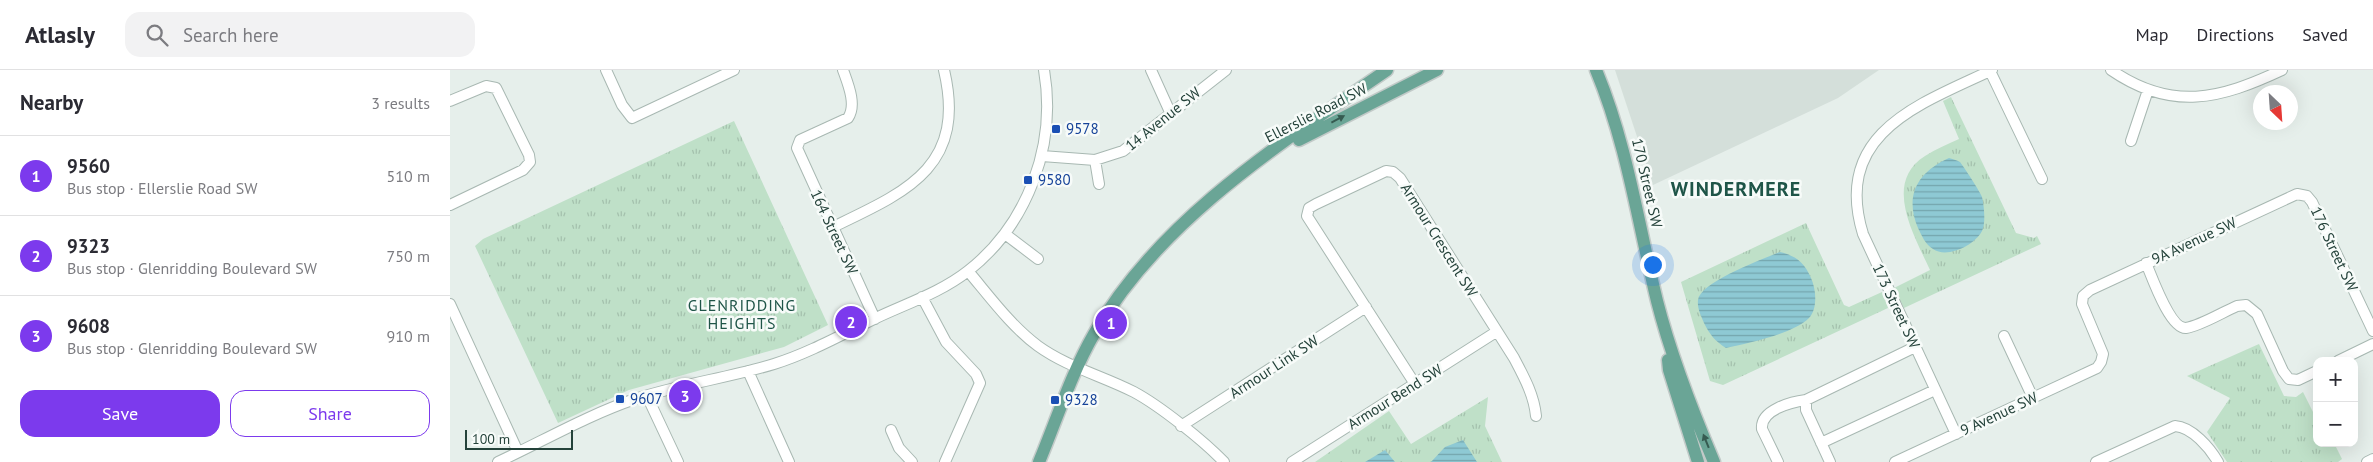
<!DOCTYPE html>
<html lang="en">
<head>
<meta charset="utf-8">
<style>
  body { margin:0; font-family:"PT Sans",sans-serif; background:#f2f2f3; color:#2b2b33 }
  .controls { position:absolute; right:15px; bottom:15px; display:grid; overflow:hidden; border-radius:10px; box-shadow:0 5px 20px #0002 }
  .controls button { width:45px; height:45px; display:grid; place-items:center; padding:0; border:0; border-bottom:1px solid #e1e1e2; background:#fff; color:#2b2b33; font:25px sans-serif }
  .compass { position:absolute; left:1803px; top:15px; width:45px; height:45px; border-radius:50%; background:#fff; box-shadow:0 5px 20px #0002; rotate:155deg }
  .scale { position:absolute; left:15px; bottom:12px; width:108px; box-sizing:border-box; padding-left:5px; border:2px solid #24423a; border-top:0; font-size:14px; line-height:18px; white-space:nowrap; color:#24423a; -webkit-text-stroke:4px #f7fbf9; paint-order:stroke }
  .you { position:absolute; left:1202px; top:194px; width:18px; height:18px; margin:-12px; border:4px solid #fff; border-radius:50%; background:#1a73e8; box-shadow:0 0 0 8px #1a73e833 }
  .badge { display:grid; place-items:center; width:32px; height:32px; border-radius:50%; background:#7c3aed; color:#fff; font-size:16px; font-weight:700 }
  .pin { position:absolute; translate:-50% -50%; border:2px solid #fff; box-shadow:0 1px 5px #0006 }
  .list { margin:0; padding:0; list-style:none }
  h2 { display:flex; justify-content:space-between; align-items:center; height:65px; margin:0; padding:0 20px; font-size:21px }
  h2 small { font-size:16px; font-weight:400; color:#7c7c81 }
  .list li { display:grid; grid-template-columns:32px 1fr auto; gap:15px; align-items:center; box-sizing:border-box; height:80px; padding:0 20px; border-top:1px solid #e1e1e2 }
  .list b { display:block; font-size:19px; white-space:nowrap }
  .list p { margin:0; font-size:16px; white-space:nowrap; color:#7c7c81 }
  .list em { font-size:16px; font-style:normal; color:#7c7c81 }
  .actions { display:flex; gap:10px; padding:15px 20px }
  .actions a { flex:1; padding:11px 0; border:1px solid #7c3aed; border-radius:15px; text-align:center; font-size:18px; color:#7c3aed }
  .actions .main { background:#7c3aed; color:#fff }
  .icon { flex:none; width:28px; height:28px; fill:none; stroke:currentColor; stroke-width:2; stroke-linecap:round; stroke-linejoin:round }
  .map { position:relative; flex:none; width:1923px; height:392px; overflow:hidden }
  header { display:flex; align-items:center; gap:30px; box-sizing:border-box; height:70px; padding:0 25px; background:#fff; border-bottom:1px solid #e1e1e2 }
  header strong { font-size:24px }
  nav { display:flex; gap:28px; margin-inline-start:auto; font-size:18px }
  .search { width:350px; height:45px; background:#f2f2f3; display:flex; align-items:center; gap:12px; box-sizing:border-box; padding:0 18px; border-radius:15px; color:#7c7c81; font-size:19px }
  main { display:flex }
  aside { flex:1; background:#fff }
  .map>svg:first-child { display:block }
  .built { fill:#d4dfda }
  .park { fill:url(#park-tufts) }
  .water { fill:url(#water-rules) }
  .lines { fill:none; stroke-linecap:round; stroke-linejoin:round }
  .minor-casing { stroke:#a8b8b2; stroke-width:12 }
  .major-casing { stroke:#c2cac8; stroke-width:15 }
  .minor { stroke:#fff; stroke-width:10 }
  .major { stroke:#6aa596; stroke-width:12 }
  .oneway { fill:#365b51 }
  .transit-dot { fill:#1a4fb4; stroke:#f7fbf9; stroke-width:2 }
  .labels { text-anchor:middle; stroke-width:5; stroke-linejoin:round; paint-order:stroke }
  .street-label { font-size:15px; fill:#24423a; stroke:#f7fbf9 }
  .transit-label { font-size:15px; fill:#164399; stroke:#f7fbf9; text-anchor:start }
  .neighbourhood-label { font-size:16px; letter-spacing:1px; fill:#1f5548; stroke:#f7fbf9 }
  .district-label { font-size:20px; font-weight:bold; letter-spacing:1px; fill:#1f5548; stroke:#f7fbf9 }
</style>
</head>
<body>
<header>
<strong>Atlasly</strong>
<div class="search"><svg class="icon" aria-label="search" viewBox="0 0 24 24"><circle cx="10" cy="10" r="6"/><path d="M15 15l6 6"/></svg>Search here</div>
<nav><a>Map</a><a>Directions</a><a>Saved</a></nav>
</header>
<main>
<aside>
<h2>Nearby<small>3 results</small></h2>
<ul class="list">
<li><span class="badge">1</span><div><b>9560</b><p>Bus stop · Ellerslie Road SW</p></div><em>510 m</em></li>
<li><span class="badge">2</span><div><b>9323</b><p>Bus stop · Glenridding Boulevard SW</p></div><em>750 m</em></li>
<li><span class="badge">3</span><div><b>9608</b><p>Bus stop · Glenridding Boulevard SW</p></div><em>910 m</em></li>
</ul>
<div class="actions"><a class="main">Save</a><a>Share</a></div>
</aside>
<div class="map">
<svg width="1923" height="392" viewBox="0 0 1923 392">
  <defs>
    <pattern id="park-tufts" width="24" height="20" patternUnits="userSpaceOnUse" patternTransform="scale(1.25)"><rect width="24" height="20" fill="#bfe0c8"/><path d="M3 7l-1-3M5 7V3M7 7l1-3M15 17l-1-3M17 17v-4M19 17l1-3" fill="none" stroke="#a4c1ad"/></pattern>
    <pattern id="water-rules" width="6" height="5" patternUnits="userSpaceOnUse" patternTransform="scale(1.25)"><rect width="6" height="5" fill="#8ec9d4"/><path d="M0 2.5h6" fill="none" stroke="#74a5ad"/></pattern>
  </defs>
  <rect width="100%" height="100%" fill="#e6efeb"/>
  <path class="built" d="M 1165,0 L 1429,0 L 1388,28 L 1203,115 Z"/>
  <path class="park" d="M 1501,27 L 1566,163 L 1584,168 L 1587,166 L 1591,174 L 1454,238 L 1444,218 L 1480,200 C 1465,167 1432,113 1475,86 C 1486,79 1498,74 1509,69 L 1493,31 Z
    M 284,51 L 378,255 L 334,277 L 179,320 L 108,353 L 25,176 L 33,169 Z
    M 1356,153 L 1394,235 L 1399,237 L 1432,222 L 1438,238 L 1273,315 L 1260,311 L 1231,212 Z
    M 1809,274 L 1834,326 L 1846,327 L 1853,322 L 1867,350 L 1867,373 L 1884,373 L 1892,389 L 1888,392 L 1777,392 L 1757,362 L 1780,328 L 1737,306 Z
    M 1038,327 L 1035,356 L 1052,392 L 865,392 L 939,341 L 961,374 Z"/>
  <path class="water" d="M 1499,88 C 1502,89 1507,90 1510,92 C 1512,94 1531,123 1532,127 C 1534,135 1536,153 1532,161 C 1525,175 1497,189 1483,179 C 1475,174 1472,166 1468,158 C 1454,125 1468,102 1499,88 Z
    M 1330,182 C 1346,186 1354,192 1361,208 C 1366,219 1368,238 1359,248 C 1343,264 1298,273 1276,278 C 1265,271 1260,265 1254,253 C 1251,246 1247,238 1248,230 C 1250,212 1313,189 1330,182 Z
    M 1013,370 L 1027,392 L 981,392 L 995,377 Z
    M 935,380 L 945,392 L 915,392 Z"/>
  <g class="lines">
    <g class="minor-casing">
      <path id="minor" d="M 156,0 L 172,35 L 182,48 L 284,0
        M 393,0 C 398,14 407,35 398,48 L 350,70 L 347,78 L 425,249
        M 701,0 L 720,42
        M 1661,0 C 1722,42 1770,29 1832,0
        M 1540,1 L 1592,109
        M 0,31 L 36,16 L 46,18 L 79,85 L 80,92 L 73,100 L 0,135
        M 1681,71 L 1698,20
        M 592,86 L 645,90 L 673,81 L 776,0
        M 645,90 L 649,114
        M 383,157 C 456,122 517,97 494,0
        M 555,164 L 588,189
        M 1696,193 C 1702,207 1720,259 1736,258 C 1750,256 1773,242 1787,236 L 1796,235 L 1807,244 L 1833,301 L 1839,309 L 1848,310 L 1867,301
        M 518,201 C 540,227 561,256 588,276 C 617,297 653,306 684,322 C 710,336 754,371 774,392
        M 472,227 L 496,272 L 526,304 L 530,313 L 495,392
        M 0,234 L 68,382
        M 1554,266 L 1583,328
        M 1888,291 L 1923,274
        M 298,301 L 339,392
        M 965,314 L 857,146 L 859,138 L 866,134 L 936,101 L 943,102 L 950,108 L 1064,288 C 1074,307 1084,325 1086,346
        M 197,326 L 228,392
        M 1356,330 L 1356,340 L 1380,392
        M 731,356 L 916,237
        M 441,360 L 449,378 L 462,392
        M 1506,364 L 1413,164 C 1382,63 1470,34 1542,0
        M 1371,373 L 1485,320
        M 48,392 C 93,371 138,345 185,329 C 231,314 278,308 324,294 C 359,283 391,265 424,249 C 455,234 490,223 518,201 C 578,154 607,75 594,0
        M 842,392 L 1046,262
        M 1328,392 L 1312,359 C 1310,340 1341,332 1356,330 L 1465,277
        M 1445,392 L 1647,298 L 1651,292 L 1653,284 L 1632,234 L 1633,226 L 1640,220 L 1847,124 L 1857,126 L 1862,132 L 1923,261
        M 1646,392 L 1725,356 C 1742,357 1760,378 1768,392
        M 1917,392 L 1923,389"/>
    </g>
    <g class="major-casing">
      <path id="major" d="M 1146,0 C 1177,74 1188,153 1207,231 C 1221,286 1242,340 1264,392
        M 849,70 L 987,0
        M 1218,290 L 1219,300 L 1248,392
        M 589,392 C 607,349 621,304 644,264 C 709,150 831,73 937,0"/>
    </g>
    <use href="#minor" class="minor"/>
    <use href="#major" class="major"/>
  </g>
  <defs><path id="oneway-solid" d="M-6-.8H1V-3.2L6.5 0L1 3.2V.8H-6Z" transform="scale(1.25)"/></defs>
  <g class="oneway">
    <use href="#oneway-solid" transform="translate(888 49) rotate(-28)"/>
    <use href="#oneway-solid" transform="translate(1256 371) rotate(-112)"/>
  </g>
  <g class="transit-dot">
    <rect x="601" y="54" width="10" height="10" rx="2.5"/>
    <rect x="573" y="105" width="10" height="10" rx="2.5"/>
    <rect x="165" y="324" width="10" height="10" rx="2.5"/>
    <rect x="600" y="325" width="10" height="10" rx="2.5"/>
  </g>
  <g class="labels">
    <g class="street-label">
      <text transform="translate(866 43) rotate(-27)" y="5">Ellerslie Road SW</text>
      <text transform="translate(713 49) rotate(-39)" y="5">14 Avenue SW</text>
      <text transform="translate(1197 113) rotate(77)" y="5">170 Street SW</text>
      <text transform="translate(384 162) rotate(65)" y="5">164 Street SW</text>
      <text transform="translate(989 170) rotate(58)" y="5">Armour Crescent SW</text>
      <text transform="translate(1744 171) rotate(-25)" y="5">9A Avenue SW</text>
      <text transform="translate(1884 179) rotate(65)" y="5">176 Street SW</text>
      <text transform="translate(1446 236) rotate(65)" y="5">173 Street SW</text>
      <text transform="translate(824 297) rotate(-33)" y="5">Armour Link SW</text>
      <text transform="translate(945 327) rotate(-32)" y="5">Armour Bend SW</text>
      <text transform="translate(1549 344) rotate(-25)" y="5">9 Avenue SW</text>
    </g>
    <g class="transit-label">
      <text x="616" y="64">9578</text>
      <text x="588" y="115">9580</text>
      <text x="180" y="334">9607</text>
      <text x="615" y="335">9328</text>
    </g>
    <g class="neighbourhood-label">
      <text x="292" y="241">GLENRIDDING<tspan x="292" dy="18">HEIGHTS</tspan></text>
    </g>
    <g class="district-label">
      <text x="1286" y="126">WINDERMERE</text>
    </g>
  </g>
</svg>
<div class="controls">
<button>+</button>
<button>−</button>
</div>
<svg class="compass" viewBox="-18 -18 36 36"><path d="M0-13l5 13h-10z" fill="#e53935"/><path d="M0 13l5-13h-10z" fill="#7c7c81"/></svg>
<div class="scale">100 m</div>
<div class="you"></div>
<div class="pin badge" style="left:661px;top:253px">1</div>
<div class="pin badge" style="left:401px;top:252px">2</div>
<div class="pin badge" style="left:235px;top:326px">3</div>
</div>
</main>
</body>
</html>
